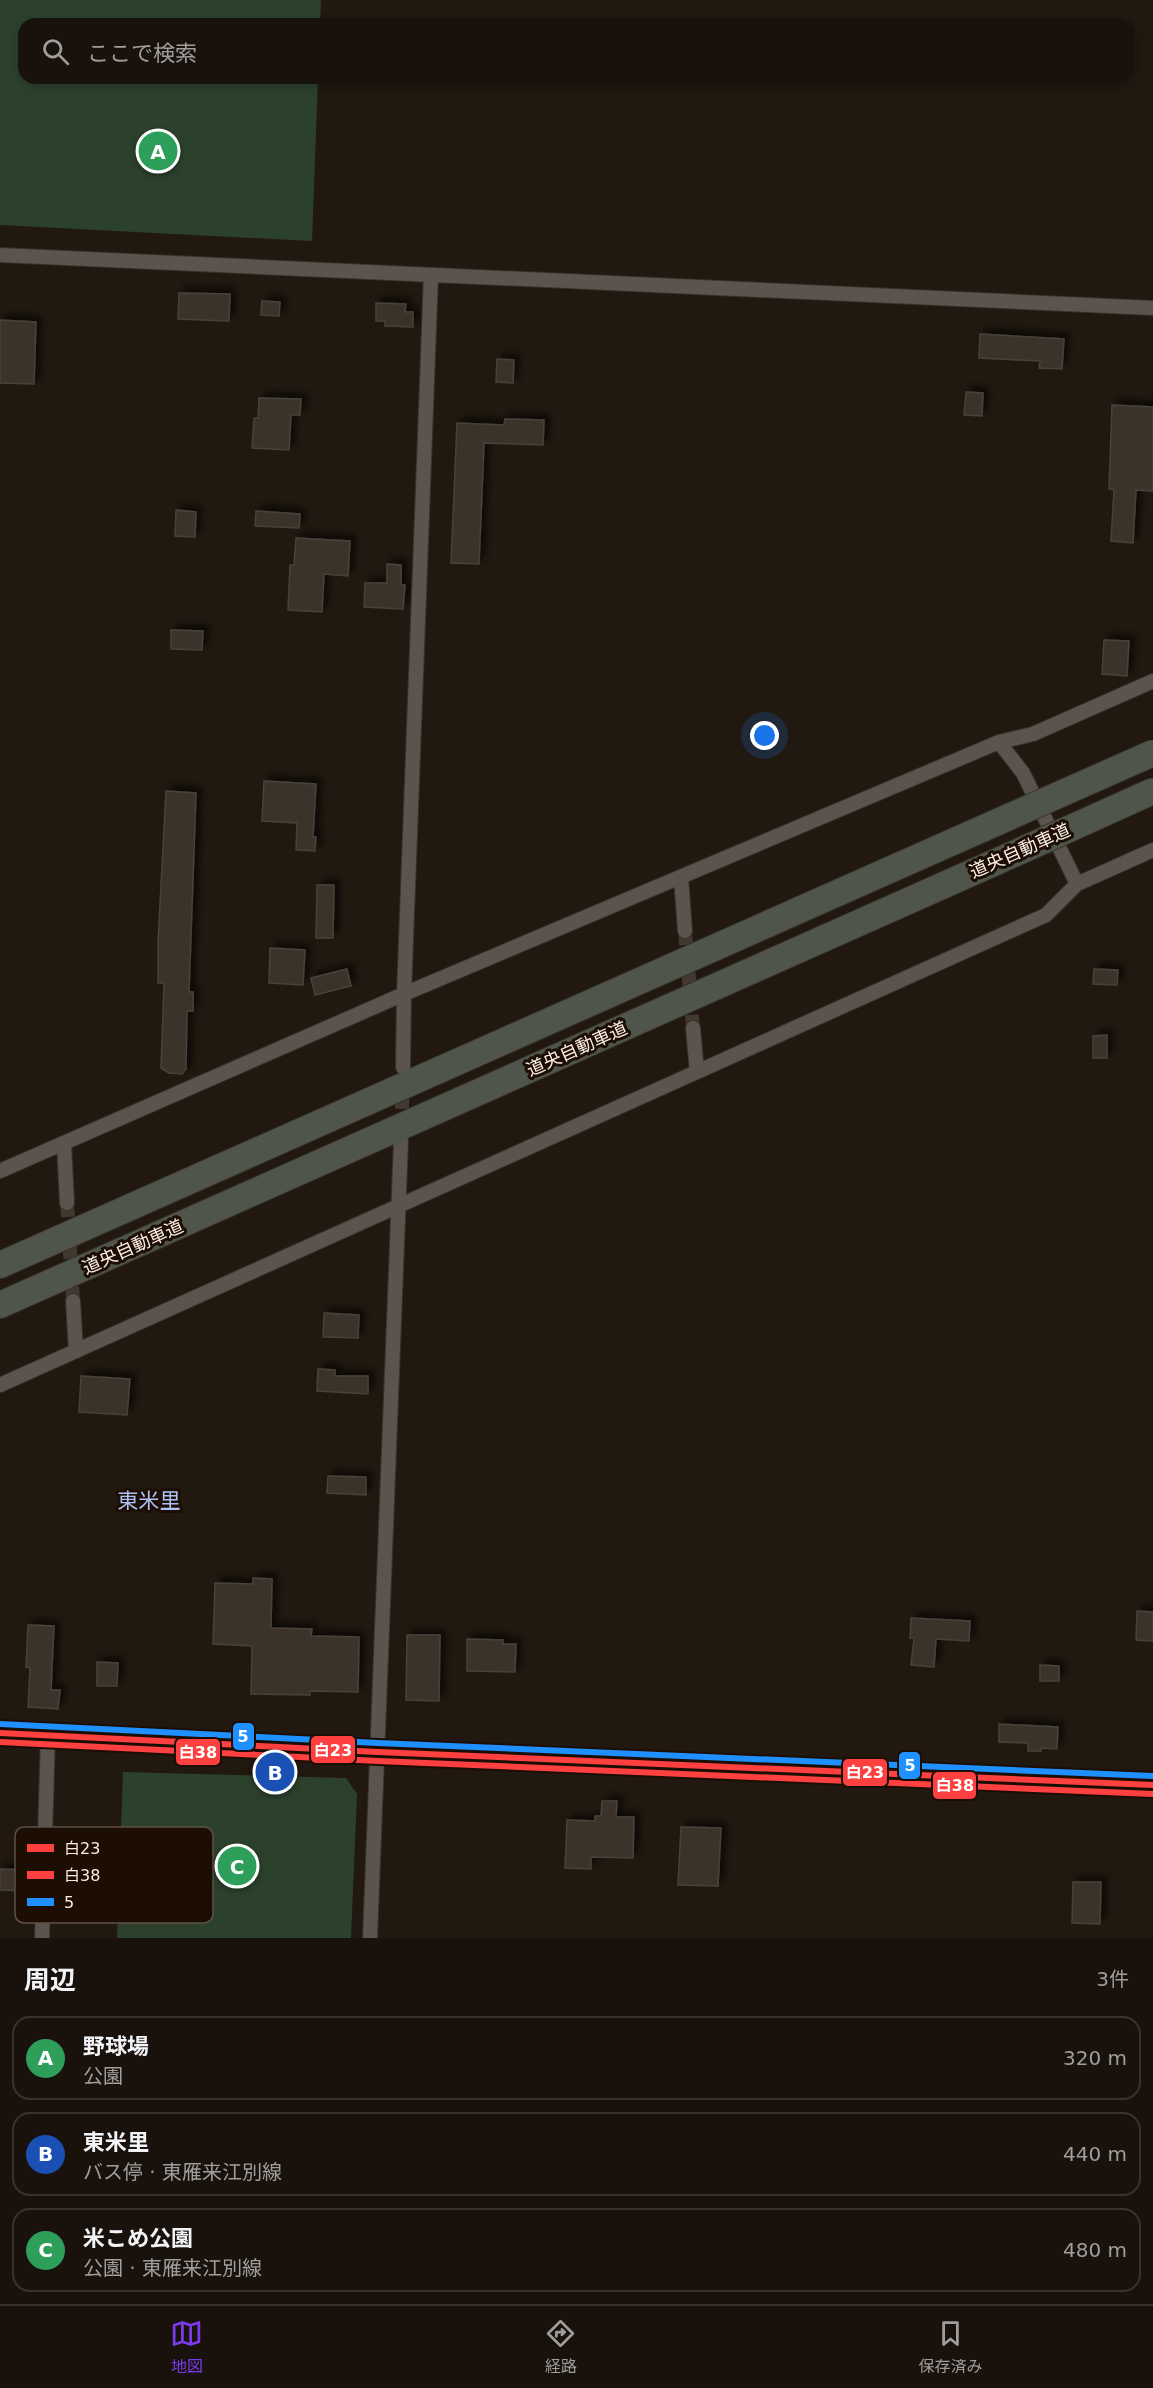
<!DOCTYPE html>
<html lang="ja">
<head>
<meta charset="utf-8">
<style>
  body { margin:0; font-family:"DejaVu Sans","Noto Sans JP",sans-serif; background:#26201a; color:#f1f3f6 }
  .you { position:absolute; left:765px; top:736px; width:21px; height:21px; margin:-15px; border:4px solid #fff; border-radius:50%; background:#1a73e8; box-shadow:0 0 0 9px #1a73e833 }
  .badge { display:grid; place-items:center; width:39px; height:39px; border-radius:50%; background:#7c3aed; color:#fff; font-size:20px; font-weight:700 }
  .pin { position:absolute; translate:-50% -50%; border:3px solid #fff; box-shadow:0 2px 6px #0006 }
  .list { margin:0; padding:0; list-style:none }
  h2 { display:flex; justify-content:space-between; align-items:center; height:78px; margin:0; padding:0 24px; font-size:26px }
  h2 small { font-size:20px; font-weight:400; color:#9f9e9d }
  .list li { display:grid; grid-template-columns:39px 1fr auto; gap:18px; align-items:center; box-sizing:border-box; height:84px; margin:0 12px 12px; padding:0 12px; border:2px solid #37322d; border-radius:18px }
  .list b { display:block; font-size:22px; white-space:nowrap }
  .list p { margin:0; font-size:20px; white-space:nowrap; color:#9f9e9d }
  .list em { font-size:20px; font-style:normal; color:#9f9e9d }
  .icon { flex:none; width:33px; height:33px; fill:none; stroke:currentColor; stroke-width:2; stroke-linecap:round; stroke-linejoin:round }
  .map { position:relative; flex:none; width:1153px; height:1938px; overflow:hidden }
  .search { position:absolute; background:#19120c; box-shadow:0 3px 9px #0003; left:18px; right:18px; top:18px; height:66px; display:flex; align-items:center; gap:15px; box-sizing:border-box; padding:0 21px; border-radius:18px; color:#9f9e9d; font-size:22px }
  .sheet { height:366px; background:#19120c }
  nav { display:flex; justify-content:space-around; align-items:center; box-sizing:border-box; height:84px; border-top:2px solid #37322d; background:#19120c; font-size:16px; color:#9f9e9d }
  nav a { display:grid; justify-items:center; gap:3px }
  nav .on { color:#7c3aed }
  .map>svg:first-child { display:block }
  .green { fill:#2c412c }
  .building { fill:#3a332c; stroke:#49423a; stroke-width:1.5; filter:url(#shadow) }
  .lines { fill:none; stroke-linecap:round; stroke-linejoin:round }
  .minor-tunnel { stroke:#413830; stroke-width:14; stroke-dasharray:14 7; stroke-linecap:butt }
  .minor-casing { stroke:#39322d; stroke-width:16 }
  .secondary-casing { stroke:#39322d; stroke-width:22 }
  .motorway-casing { stroke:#39322d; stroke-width:28 }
  .minor { stroke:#5b544e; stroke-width:14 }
  .secondary { stroke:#57554d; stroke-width:20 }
  .motorway { stroke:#4f554b; stroke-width:26 }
  .motorway-bridge-casing { stroke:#39322d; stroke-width:28; stroke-linecap:butt }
  .motorway-bridge { stroke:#4f554b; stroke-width:26 }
  .bus-1-casing { stroke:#1d0e03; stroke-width:10 }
  .bus-2-casing { stroke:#1d0e03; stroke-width:10 }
  .bus-3-casing { stroke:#1d0e03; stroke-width:10 }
  .bus-1 { stroke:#ff4040; stroke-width:6 }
  .bus-2 { stroke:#ff4040; stroke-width:6 }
  .bus-3 { stroke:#1e90ff; stroke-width:6 }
  .labels { text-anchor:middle; stroke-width:6; stroke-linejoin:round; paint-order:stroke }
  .street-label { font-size:18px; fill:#f9ede4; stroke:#1d0e03 }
  .quarter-label { font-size:21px; fill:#abc1f6; stroke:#1d0e03 }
  .key { fill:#1d0e03; stroke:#5f5146; stroke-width:1.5 }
  .key-label { font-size:16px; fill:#f9ede4 }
  .line-badge { stroke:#1d0e03; stroke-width:2 }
  .badge-label { font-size:16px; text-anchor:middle; font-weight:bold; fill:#fff }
</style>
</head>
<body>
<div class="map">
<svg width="1153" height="1938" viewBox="0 0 1153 1938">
  <defs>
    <filter id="shadow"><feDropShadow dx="5.5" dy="-5.5" stdDeviation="3" flood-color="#0009"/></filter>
  </defs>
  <rect width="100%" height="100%" fill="#211810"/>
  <path class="green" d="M 0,0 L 321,0 L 320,24 L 24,24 L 24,78 L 318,78 L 312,241 L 0,225 Z
    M 123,1772 L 346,1778 L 357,1794 L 351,1938 L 117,1938 Z"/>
  <path class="building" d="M 179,293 L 230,294 L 229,321 L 178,319 Z
    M 262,301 L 280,302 L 279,316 L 261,315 Z
    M 376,303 L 406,304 L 405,312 L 413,312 L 413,327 L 385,326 L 385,321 L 376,321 Z
    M 0,320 L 36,322 L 34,384 L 0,383 Z
    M 980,334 L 1064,339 L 1062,369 L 1039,368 L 1040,361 L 979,358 Z
    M 497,359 L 514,360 L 513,383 L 496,382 Z
    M 966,392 L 983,393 L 982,416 L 964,415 Z
    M 259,398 L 301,399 L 300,415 L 291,415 L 289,450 L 252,448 L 254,418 L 258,418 Z
    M 1112,405 L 1153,407 L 1153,491 L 1136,490 L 1133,543 L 1111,541 L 1114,490 L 1109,489 Z
    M 505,419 L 544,420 L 543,445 L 484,443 L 479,564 L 451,563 L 457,423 L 504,425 Z
    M 176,510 L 196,512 L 195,537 L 175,536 Z
    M 256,511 L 300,514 L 299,528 L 255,526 Z
    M 296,538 L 350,541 L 348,576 L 324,574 L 322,612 L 288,610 L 290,565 L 294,565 Z
    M 387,564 L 401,565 L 401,585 L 405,585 L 403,609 L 364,607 L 365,583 L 387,583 Z
    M 171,630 L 203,631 L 202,650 L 171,649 Z
    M 1104,640 L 1129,641 L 1127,676 L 1102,674 Z
    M 264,781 L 316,784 L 313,837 L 316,837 L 315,851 L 296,850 L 297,823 L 262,821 Z
    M 166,791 L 196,793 L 189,992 L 193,992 L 193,1011 L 187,1011 L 186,1069 L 182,1074 L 169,1073 L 161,1068 L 164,983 L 158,983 L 158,942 Z
    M 317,885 L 334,885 L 333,938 L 316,938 Z
    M 270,948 L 305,950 L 303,985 L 269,983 Z
    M 347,969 L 351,986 L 315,995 L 311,978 Z
    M 1094,969 L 1118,970 L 1117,985 L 1093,984 Z
    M 1107,1035 L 1107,1058 L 1093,1058 L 1093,1036 Z
    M 324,1313 L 359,1315 L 358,1338 L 323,1337 Z
    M 318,1369 L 335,1370 L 335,1376 L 368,1376 L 368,1394 L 317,1391 Z
    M 81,1376 L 130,1379 L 127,1415 L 79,1412 Z
    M 328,1476 L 366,1477 L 366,1495 L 327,1493 Z
    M 253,1578 L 272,1579 L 271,1628 L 312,1629 L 311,1636 L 359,1637 L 358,1692 L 310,1691 L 310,1695 L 251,1694 L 252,1646 L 213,1644 L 215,1583 L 253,1584 Z
    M 1137,1611 L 1153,1612 L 1153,1641 L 1136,1640 Z
    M 911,1618 L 970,1621 L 969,1641 L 936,1639 L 934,1667 L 911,1665 L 914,1638 L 910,1638 Z
    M 28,1625 L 54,1626 L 51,1690 L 60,1690 L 58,1709 L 28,1707 L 30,1668 L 26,1667 Z
    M 407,1635 L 440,1635 L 439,1701 L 406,1700 Z
    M 467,1639 L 503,1640 L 503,1644 L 516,1644 L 515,1672 L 467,1671 Z
    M 97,1662 L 118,1663 L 117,1686 L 97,1686 Z
    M 1040,1665 L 1059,1666 L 1059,1681 L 1040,1681 Z
    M 999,1724 L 1058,1727 L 1057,1749 L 1041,1748 L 1041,1751 L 1028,1751 L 1028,1743 L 999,1742 Z
    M 602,1801 L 617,1801 L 616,1817 L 634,1817 L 633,1858 L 591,1857 L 591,1869 L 565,1868 L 567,1820 L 595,1821 L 595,1816 L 601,1816 Z
    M 681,1827 L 721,1828 L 718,1886 L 678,1885 Z
    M 0,1869 L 29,1870 L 28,1891 L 0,1890 Z
    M 1073,1882 L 1101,1882 L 1100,1924 L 1072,1923 Z"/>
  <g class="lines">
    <path class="minor-tunnel" d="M 685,931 L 693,1028
      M 401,1130 L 403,1083
      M 67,1203 L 73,1301"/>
    <g class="minor-casing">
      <path id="minor" d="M 0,255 L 1153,308
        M 999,742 L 1023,773 L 1077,884
        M 681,877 L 685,931
        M 693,1028 L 697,1072
        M 403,1067 L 404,994 L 431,275
        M 64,1143 L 67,1203
        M 0,1171 L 404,994 L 999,742 L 1033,734 L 1153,681
        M 73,1301 L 76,1351
        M 0,1385 L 1046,915 L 1077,884 L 1153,850
        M 42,1938 L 48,1735
        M 370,1938 L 401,1141"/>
    </g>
    <g class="secondary-casing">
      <path id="secondary" d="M 0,1733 L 378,1752 L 1153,1785"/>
    </g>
    <g class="motorway-casing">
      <path id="motorway" d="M 0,1265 L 984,828
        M 0,1305 L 998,861"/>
    </g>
    <use href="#minor" class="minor"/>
    <use href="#secondary" class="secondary"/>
    <use href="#motorway" class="motorway"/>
    <g class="motorway-bridge-casing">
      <path id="motorway-bridge" d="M 984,828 L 1153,753
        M 998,861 L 1153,791"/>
    </g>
    <use href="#motorway-bridge" class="motorway-bridge"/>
    <g class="bus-1-casing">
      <path id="bus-1" d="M 0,1733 L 378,1752 L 1153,1785"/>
    </g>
    <g class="bus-2-casing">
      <path id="bus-2" d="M 0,1742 L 378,1761 L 1153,1794"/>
    </g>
    <g class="bus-3-casing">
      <path id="bus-3" d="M 0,1724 L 378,1743 L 1153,1776"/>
    </g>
    <use href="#bus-1" class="bus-1"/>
    <use href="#bus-2" class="bus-2"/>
    <use href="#bus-3" class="bus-3"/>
  </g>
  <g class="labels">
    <g class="street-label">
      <text transform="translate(1020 851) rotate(-24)" y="6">道央自動車道</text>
      <text transform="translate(577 1049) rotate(-24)" y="6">道央自動車道</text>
      <text transform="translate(133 1247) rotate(-24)" y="6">道央自動車道</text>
    </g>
    <g class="quarter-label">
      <text x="149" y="1508">東米里</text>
    </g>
  </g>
  <rect x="15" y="1827" width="198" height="96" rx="9" class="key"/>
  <rect x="27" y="1844" width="27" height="8" fill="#ff4040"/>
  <rect x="27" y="1871" width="27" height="8" fill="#ff4040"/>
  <rect x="27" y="1898" width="27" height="8" fill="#1e90ff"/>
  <g class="key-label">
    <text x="64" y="1854">白23</text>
    <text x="64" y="1881">白38</text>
    <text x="64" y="1908">5</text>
  </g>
  <g class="line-badge">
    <rect x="232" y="1722" width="23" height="29" rx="6" fill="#1e90ff"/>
    <rect x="310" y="1735" width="46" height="29" rx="6" fill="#ff4040"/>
    <rect x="175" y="1738" width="46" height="28" rx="6" fill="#ff4040"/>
    <rect x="898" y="1751" width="23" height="29" rx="6" fill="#1e90ff"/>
    <rect x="842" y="1758" width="46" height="29" rx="6" fill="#ff4040"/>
    <rect x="932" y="1771" width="45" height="29" rx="6" fill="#ff4040"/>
  </g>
  <g class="badge-label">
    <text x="243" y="1742">5</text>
    <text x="333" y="1756">白23</text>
    <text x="198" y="1758">白38</text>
    <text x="910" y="1771">5</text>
    <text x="865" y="1778">白23</text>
    <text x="955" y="1791">白38</text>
  </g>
</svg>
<div class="you"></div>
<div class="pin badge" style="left:158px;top:151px;background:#2e9e5b">A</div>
<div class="pin badge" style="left:275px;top:1772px;background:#1a4fb4">B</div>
<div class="pin badge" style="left:237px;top:1866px;background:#2e9e5b">C</div>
<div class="search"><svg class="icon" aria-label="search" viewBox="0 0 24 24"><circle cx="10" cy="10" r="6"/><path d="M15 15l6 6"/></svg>ここで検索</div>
</div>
<section class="sheet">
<h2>周辺<small>3件</small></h2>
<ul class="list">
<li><span class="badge" style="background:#2e9e5b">A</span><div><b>野球場</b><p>公園</p></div><em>320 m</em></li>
<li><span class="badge" style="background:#1a4fb4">B</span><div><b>東米里</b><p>バス停 · 東雁来江別線</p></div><em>440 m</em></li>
<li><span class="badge" style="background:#2e9e5b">C</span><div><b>米こめ公園</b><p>公園 · 東雁来江別線</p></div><em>480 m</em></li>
</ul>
</section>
<nav>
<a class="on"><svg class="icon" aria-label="map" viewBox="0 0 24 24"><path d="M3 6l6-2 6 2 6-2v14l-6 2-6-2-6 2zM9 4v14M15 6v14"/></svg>地図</a>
<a><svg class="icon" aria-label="directions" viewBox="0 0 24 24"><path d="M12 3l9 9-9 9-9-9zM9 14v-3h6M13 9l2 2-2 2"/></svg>経路</a>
<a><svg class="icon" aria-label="saved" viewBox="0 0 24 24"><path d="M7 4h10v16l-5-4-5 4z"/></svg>保存済み</a>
</nav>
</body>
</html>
